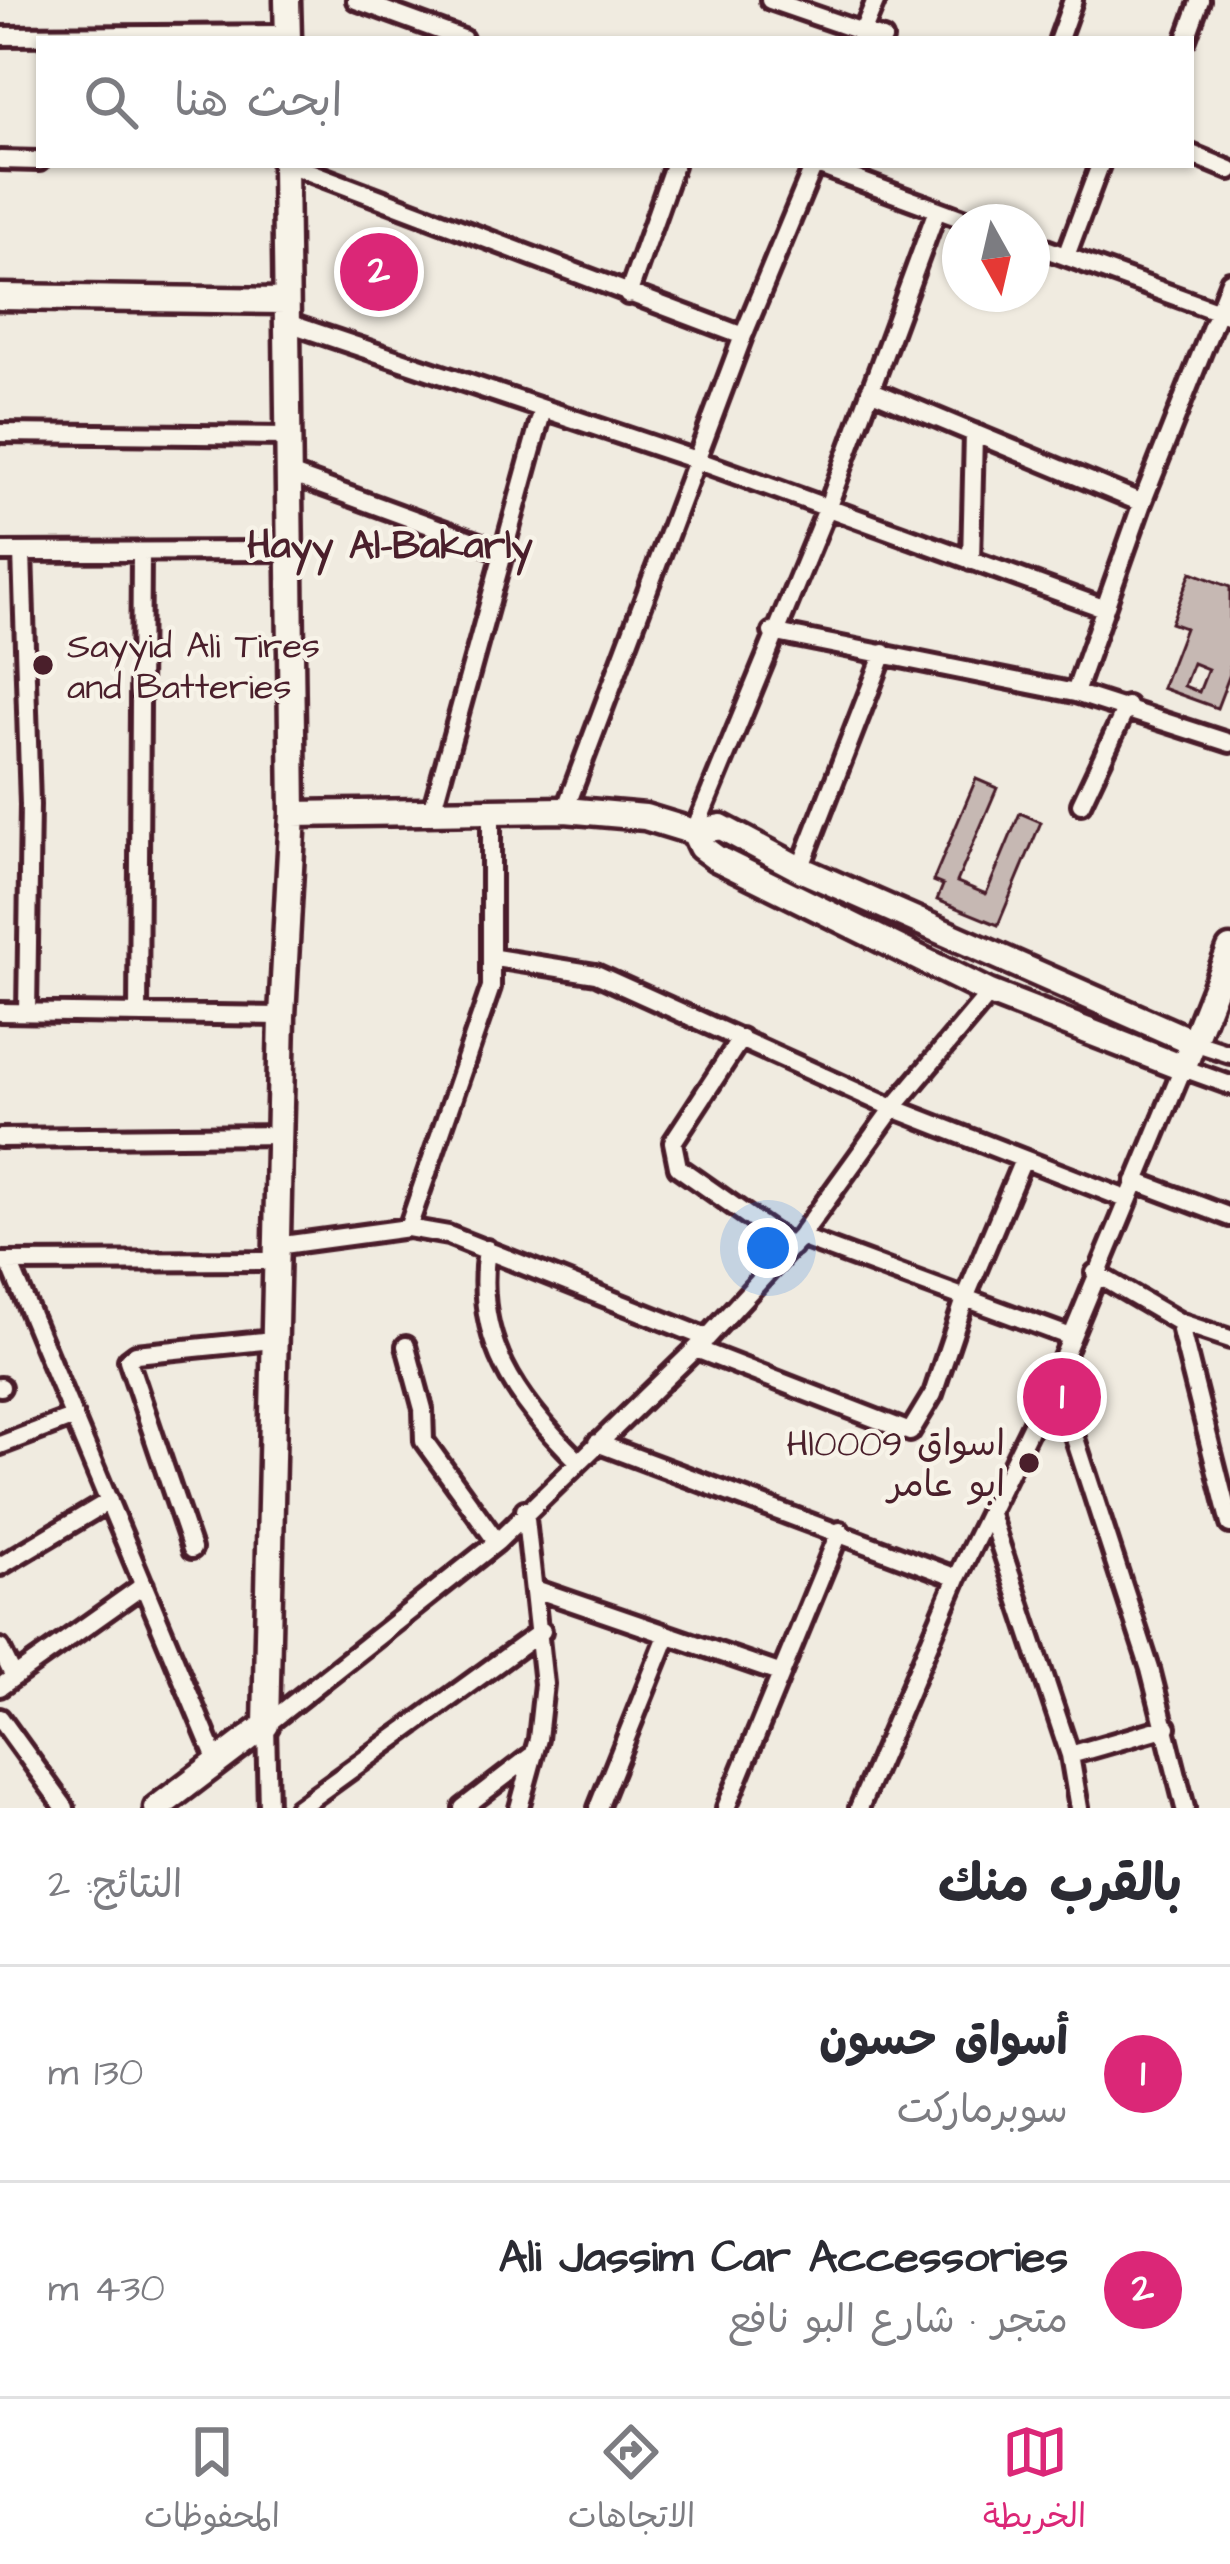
<!DOCTYPE html>
<html lang="ar">
<head>
<meta charset="utf-8">
<style>
  body { margin:0; font-family:"Architects Daughter","Playpen Sans Arabic",sans-serif; background:#f7f7f7; color:#2b2b33; direction:rtl }
  .compass { position:absolute; left:942px; top:204px; width:108px; height:108px; border-radius:50%; background:#fff; box-shadow:0 3px 9px #0004; rotate:172deg }
  .you { position:absolute; left:768px; top:1248px; width:42px; height:42px; margin:-30px; border:9px solid #fff; border-radius:50%; background:#1a73e8; box-shadow:0 0 0 18px #1a73e833 }
  .badge { display:grid; place-items:center; width:78px; height:78px; border-radius:50%; background:#db2777; color:#fff; font-size:39px; font-weight:700 }
  .pin { position:absolute; translate:-50% -50%; border:6px solid #fff; box-shadow:0 3px 12px #0006 }
  .list { margin:0; padding:0; list-style:none }
  h2 { display:flex; justify-content:space-between; align-items:center; height:156px; margin:0; padding:0 48px; font-size:51px }
  h2 small { font-size:39px; font-weight:400; color:#7c7c81 }
  .list li { display:grid; grid-template-columns:78px 1fr auto; gap:36px; align-items:center; box-sizing:border-box; height:216px; padding:0 48px; border-top:3px solid #e1e1e2 }
  .list b { display:block; font-size:45px; white-space:nowrap }
  .list p { margin:0; font-size:39px; white-space:nowrap; color:#7c7c81 }
  .list em { font-size:39px; font-style:normal; color:#7c7c81 }
  .icon { flex:none; width:66px; height:66px; fill:none; stroke:currentColor; stroke-width:2; stroke-linecap:round; stroke-linejoin:round }
  .map { position:relative; flex:none; width:1230px; height:1808px; overflow:hidden; direction:ltr }
  .search { position:absolute; background:#fff; box-shadow:0 3px 9px #0004; left:36px; right:36px; top:36px; height:132px; display:flex; align-items:center; gap:30px; box-sizing:border-box; padding:0 42px; border-radius:0px; color:#7c7c81; font-size:45px }
  .sheet { height:588px; background:#fff }
  nav { display:flex; justify-content:space-around; align-items:center; box-sizing:border-box; height:168px; border-top:3px solid #e1e1e2; background:#fff; font-size:33px; color:#7c7c81 }
  nav a { display:grid; justify-items:center; gap:6px }
  nav .on { color:#db2777 }
  .map>svg:first-child { display:block }
  .building { fill:#c6b8b3; stroke:#4a1f2b; stroke-width:3; fill-rule:evenodd }
  .lines { fill:none; stroke-linecap:round; stroke-linejoin:round }
  .street-casing { stroke:#4a1f2b; stroke-width:26 }
  .secondary-casing { stroke:#4a1f2b; stroke-width:33 }
  .street { stroke:#f7f3e8; stroke-width:16 }
  .secondary { stroke:#f7f3e8; stroke-width:24 }
  .poi-dot { fill:#4a1f2b; stroke:#f7f3e8; stroke-width:4.5 }
  .labels { text-anchor:middle; stroke-width:9; stroke-linejoin:round; paint-order:stroke }
  .poi-label { font-size:36px; fill:#4a1f2b; stroke:#f7f3e8; text-anchor:start }
  .neighbourhood-label { font-size:39px; font-weight:bold; fill:#4a1f2b; stroke:#f7f3e8 }
</style>
</head>
<body>
<div class="map">
<svg width="1230" height="1808" viewBox="0 0 1230 1808">
  <rect width="100%" height="100%" fill="#f0ebe0"/>
  <filter id="ink" filterUnits="userSpaceOnUse"><feTurbulence type="fractalNoise" baseFrequency=".00833" numOctaves="2"/><feDisplacementMap in="SourceGraphic" scale="24" xChannelSelector="R" yChannelSelector="G"/><feConvolveMatrix kernelMatrix="1 2 1 2 8 2 1 2 1" color-interpolation-filters="sRGB"/></filter>
  <g filter="url(#ink)">
    <path class="building" d="M 1191,572 L 1230,587 L 1230,674 L 1217,708 L 1162,688 L 1185,628 L 1171,623 ZM 1193,663 L 1208,669 L 1199,692 L 1184,686 Z
      M 976,779 L 997,788 L 957,882 L 986,894 L 1020,813 L 1041,822 L 998,925 L 937,900 L 943,885 L 933,881 Z"/>
    <g class="lines">
      <g class="street-casing">
        <path id="street" d="M 356,0 L 463,39
          M 770,0 L 883,39
          M 0,36 L 288,34
          M 860,38 L 876,0
          M 1059,39 L 1073,0
          M 1186,39 L 1200,0
          M 1191,154 L 1230,170
          M 0,160 L 39,161
          M 291,165 L 743,336
          M 817,165 L 971,222
          M 1032,244 L 1230,316
          M 1066,256 L 1100,165
          M 628,295 L 674,165
          M 285,322 L 696,460 L 1103,608
          M 870,390 L 1142,503
          M 0,433 L 287,436
          M 287,473 L 506,553
          M 0,552 L 287,551
          M 22,552 L 30,805 L 27,1012
          M 971,561 L 974,433
          M 772,632 L 1075,693 L 1230,743
          M 1075,693 L 1142,503 L 1230,281
          M 1081,804 L 1127,706
          M 565,810 L 743,336 L 814,165
          M 432,811 L 543,409
          M 694,832 L 827,509 L 937,210
          M 800,869 L 884,653
          M 495,958 L 596,974 L 893,1108 L 1126,1199
          M 0,1012 L 282,1016
          M 138,1014 L 141,552
          M 741,1038 L 673,1142 L 678,1167 L 792,1247
          M 1193,1042 L 1230,1054
          M 0,1138 L 280,1135
          M 1135,1181 L 1230,1217
          M 408,1228 L 491,987 L 491,812
          M 800,1237 L 1071,1337
          M 276,1246 L 408,1228 L 448,1235 L 707,1338
          M 487,1249 C 473,1340 516,1399 577,1460
          M 0,1262 L 275,1261
          M 9,1262 L 218,1764
          M 1095,1273 L 1179,1322 L 1230,1339
          M 1179,1322 L 1230,1524
          M 406,1346 L 423,1409 L 424,1441 L 497,1542
          M 696,1349 L 910,1432 L 933,1394 L 966,1296 L 1023,1160
          M 1055,1377 L 1150,1669 L 1185,1808
          M 0,1387 L 1,1387
          M 597,1443 L 957,1578
          M 0,1445 L 74,1417
          M 989,1511 L 1070,1755 L 1079,1808
          M 192,1549 L 128,1360 L 136,1354 L 273,1340
          M 0,1566 L 109,1501
          M 538,1590 L 779,1673
          M 0,1648 L 13,1675
          M 0,1687 L 144,1585
          M 0,1718 L 65,1808
          M 1070,1755 L 1167,1727
          M 268,1808 L 266,1725 L 497,1542 L 707,1338 L 800,1237 L 893,1108 L 990,993
          M 298,1808 L 542,1631
          M 463,1808 L 531,1756
          M 519,1808 L 538,1739 L 544,1684 L 525,1510
          M 598,1808 L 667,1636
          M 726,1808 L 840,1531
          M 859,1808 L 957,1578 L 1055,1377 L 1183,1068 L 1230,1085"/>
      </g>
      <g class="secondary-casing">
        <path id="secondary" d="M 287,0 L 288,39
          M 0,297 L 285,301
          M 293,814 L 565,810 L 645,817 L 694,832 L 721,827 L 800,869 L 1193,1042
          M 694,832 L 701,847 L 716,858 L 990,993 L 1183,1068 L 1230,949
          M 157,1808 L 266,1725 L 282,1016 L 293,814 L 285,165"/>
      </g>
      <use href="#street" class="street"/>
      <use href="#secondary" class="secondary"/>
    </g>
  </g>
  <g class="poi-dot">
    <circle cx="43" cy="665" r="12"/>
    <circle cx="1029" cy="1463" r="12"/>
  </g>
  <g class="labels">
    <g class="poi-label">
      <text x="67" y="657">Sayyid Ali Tires<tspan x="67" dy="41">and Batteries</tspan></text>
      <text x="1005" y="1455" text-anchor="end">Hl0009 اسواق<tspan x="1005" dy="41">ابو عامر</tspan></text>
    </g>
    <g class="neighbourhood-label">
      <text x="390" y="558">Hayy Al-Bakarly</text>
    </g>
  </g>
</svg>
<svg class="compass" viewBox="-18 -18 36 36"><path d="M0-13l5 13h-10z" fill="#e53935"/><path d="M0 13l5-13h-10z" fill="#7c7c81"/></svg>
<div class="you"></div>
<div class="pin badge" style="left:1062px;top:1397px">1</div>
<div class="pin badge" style="left:379px;top:272px">2</div>
<div class="search"><svg class="icon" aria-label="search" viewBox="0 0 24 24"><circle cx="10" cy="10" r="6"/><path d="M15 15l6 6"/></svg>ابحث هنا</div>
</div>
<section class="sheet">
<h2>بالقرب منك<small>النتائج: 2</small></h2>
<ul class="list">
<li><span class="badge">1</span><div><b>أسواق حسون</b><p>سوبرماركت</p></div><em>130 m</em></li>
<li><span class="badge">2</span><div><b>Ali Jassim Car Accessories</b><p>متجر · شارع البو نافع</p></div><em>430 m</em></li>
</ul>
</section>
<nav>
<a class="on"><svg class="icon" aria-label="map" viewBox="0 0 24 24"><path d="M3 6l6-2 6 2 6-2v14l-6 2-6-2-6 2zM9 4v14M15 6v14"/></svg>الخريطة</a>
<a><svg class="icon" aria-label="directions" viewBox="0 0 24 24"><path d="M12 3l9 9-9 9-9-9zM9 14v-3h6M13 9l2 2-2 2"/></svg>الاتجاهات</a>
<a><svg class="icon" aria-label="saved" viewBox="0 0 24 24"><path d="M7 4h10v16l-5-4-5 4z"/></svg>المحفوظات</a>
</nav>
</body>
</html>
